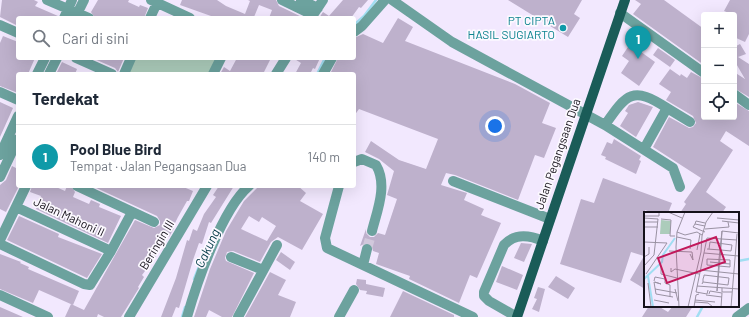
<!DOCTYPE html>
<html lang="id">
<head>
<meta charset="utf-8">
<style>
  body { margin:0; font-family:Barlow,sans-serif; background:#f6f6f7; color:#1f2937 }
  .controls { position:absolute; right:12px; top:12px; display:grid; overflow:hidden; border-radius:4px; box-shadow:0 4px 16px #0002 }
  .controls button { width:36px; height:36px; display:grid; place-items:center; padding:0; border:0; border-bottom:1px solid #e0e1e3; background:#fff; color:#1f2937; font:20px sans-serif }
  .you { position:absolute; left:495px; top:126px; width:14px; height:14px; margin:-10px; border:3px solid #fff; border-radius:50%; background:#1a73e8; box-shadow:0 0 0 6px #1a73e833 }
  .badge { display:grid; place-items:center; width:26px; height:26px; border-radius:50%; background:#a02378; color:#fff; font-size:13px; font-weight:700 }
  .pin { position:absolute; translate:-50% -33px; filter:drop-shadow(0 1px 2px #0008) }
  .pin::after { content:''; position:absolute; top:21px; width:14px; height:12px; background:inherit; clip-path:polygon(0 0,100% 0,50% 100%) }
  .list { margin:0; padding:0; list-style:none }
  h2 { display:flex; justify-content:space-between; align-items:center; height:52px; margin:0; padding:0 16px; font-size:17px }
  h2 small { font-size:13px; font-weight:400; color:#747a83 }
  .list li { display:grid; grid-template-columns:26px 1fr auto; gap:12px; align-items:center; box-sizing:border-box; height:64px; padding:0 16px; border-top:1px solid #e0e1e3 }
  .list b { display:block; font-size:15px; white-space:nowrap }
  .list p { margin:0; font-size:13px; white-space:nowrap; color:#747a83 }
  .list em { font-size:13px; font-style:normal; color:#747a83 }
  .icon { flex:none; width:22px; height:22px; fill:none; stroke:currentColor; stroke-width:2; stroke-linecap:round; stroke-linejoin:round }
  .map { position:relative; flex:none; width:749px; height:317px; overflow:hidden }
  .search { position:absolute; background:#fff; box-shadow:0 4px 16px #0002; left:16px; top:16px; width:340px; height:44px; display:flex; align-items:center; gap:10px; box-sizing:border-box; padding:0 14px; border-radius:4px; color:#747a83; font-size:15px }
  .panel { position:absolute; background:#fff; box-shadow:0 4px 16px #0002; left:16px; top:72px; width:340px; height:116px; border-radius:4px }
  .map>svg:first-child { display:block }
  .green { fill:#acccbb }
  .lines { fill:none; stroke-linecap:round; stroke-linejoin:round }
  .stream { stroke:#a1def2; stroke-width:2.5 }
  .building { fill:#beb1cc; fill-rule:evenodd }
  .minor-tunnel { stroke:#d1c8dc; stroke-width:10; stroke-dasharray:10 5; stroke-linecap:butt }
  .minor { stroke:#6ca29e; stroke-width:10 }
  .major { stroke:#1a5c58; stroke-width:10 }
  .culture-dot { fill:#0f9aa8; stroke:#fcf9ff; stroke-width:1.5 }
  .labels { text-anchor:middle; stroke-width:3.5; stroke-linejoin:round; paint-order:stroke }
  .culture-label { font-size:12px; fill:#0d838f; stroke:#fcf9ff; text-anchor:end }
  .street-label { font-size:12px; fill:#15111a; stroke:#fcf9ff }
  .water-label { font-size:13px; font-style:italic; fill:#003745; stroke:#fcf9ff }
  .inset-river { fill:none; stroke:#a1def2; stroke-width:2 }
  .inset-road { fill:none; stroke:#9a92a3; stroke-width:1 }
  .view { fill:#c2185b; fill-opacity:0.15; stroke:#c2185b; stroke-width:2 }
  .inset-edge { fill:none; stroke:#15111a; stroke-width:2 }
</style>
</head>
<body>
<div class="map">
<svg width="749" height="317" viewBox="0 0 749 317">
  <rect width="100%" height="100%" fill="#f2e8fe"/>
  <path class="green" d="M 135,58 L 218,58 L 210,74 L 128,74 Z"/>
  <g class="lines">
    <path class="stream" d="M 354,25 L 364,16 L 376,0
      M 317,74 L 325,58
      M 738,261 L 749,259
      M 194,279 L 206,249
      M 182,317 L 185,307
      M 697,317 L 703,306"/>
  </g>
  <path class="building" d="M 2,0 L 34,0 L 38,2 L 35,6 L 58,16 L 58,18 L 18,18 L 18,26 L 0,17 Z
    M 98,0 L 129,0 L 128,2 L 139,7 L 140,5 L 148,8 L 144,18 L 95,18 L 91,12 Z
    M 182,0 L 217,0 L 226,6 L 245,14 L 250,1 L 248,0 L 276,0 L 279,6 L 304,18 L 269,18 L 272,10 L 259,5 L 254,17 L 255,18 L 210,18 L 211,16 L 180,5 Z
    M 343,0 L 368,0 L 361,8 L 359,7 L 351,18 L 319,18 L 323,12 L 329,16 Z
    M 508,0 L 582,0 L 574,14 L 580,18 L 568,37 Z
    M 635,0 L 664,0 L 704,29 L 704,65 L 633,14 L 641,4 Z
    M 730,0 L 749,0 L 749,34 L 745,42 L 734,37 L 734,15 L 724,11 Z
    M 398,18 L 413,27 L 405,41 L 515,84 L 550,103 L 542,123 L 556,128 L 544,158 L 535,155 L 518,200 L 455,175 L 446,173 L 441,185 L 467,193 L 464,200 L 484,209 L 481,215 L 501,223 L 477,278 L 470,275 L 459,303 L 409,279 L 410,276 L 376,264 L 379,253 L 373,251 L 371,244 L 366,243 L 360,246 L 366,229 L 366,233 L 370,237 L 374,237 L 378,233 L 385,235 L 397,199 L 387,195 L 394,171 L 379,159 L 365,152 L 371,141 L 399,160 L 426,169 L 438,139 L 359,109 L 354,116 L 354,74 L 330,74 L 338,58 L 354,58 L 354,38 L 363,34 L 383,43 Z
    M 3,36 L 18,42 L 18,58 L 35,58 L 28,74 L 18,74 L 18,93 L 0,86 L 0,43 Z
    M 630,44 L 655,62 L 639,86 L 621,73 L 629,61 L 622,56 Z
    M 740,44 L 746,54 L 738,57 L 749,64 L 749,97 L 734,88 L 734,72 L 745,79 L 734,60 L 734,47 Z
    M 658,48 L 675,60 L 670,67 L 653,55 Z
    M 92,58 L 124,58 L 118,72 L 115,68 Z
    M 237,58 L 271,58 L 263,74 L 220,74 L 224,67 L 230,71 Z
    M 293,58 L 320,58 L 315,69 L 313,68 L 310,74 L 295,74 L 301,63 Z
    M 62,62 L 77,69 L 75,74 L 56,74 Z
    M 670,69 L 680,76 L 681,74 L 687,78 L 691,72 L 704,79 L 704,117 L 734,117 L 734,102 L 749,111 L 749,146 L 726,131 L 720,141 L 733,150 L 706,192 L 726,207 L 722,213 L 680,213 L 686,204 L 684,202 L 701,178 L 653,147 L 669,117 L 689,128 L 693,127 L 696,123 L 693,116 L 666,100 L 671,92 L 659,84 Z
    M 0,102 L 13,108 L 0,137 Z
    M 638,102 L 653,107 L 636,137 L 620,126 L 628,113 L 625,111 L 629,105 Z
    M 614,139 L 641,156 L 639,160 L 641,161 L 636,174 L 605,159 L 606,157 L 601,155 L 607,142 L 612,144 Z
    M 12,166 L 18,169 L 19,186 L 6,212 L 0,209 L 0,185 L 6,180 Z
    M 603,178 L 672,203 L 668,213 L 653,213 L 645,210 L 645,289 L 630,280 L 644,256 L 631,252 L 621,283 L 560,264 L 581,199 L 594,203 Z
    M 32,186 L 54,186 L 65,191 L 67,186 L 71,186 L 75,192 L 73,197 L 89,204 L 91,200 L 100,204 L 99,207 L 121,216 L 108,243 L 36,209 L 41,196 L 30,192 Z
    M 92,186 L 181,186 L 193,191 L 189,201 L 187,201 L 178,217 L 173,227 L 174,228 L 169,237 L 168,236 L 163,245 L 161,243 L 154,254 L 157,255 L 142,275 L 144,277 L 138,287 L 139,288 L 121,317 L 104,317 L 98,314 L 97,317 L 65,317 L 71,304 L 84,310 L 135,220 L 154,228 L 160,225 L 160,221 L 157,216 Z
    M 219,186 L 234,186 L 211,223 L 209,222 L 202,244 L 199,243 L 193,260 L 179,308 L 176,307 L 172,317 L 161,317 L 176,278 L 187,240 L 189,241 L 193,229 L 197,231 L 204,214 L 216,197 L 213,195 Z
    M 259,186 L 298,186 L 306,193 L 300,201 L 323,214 L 302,250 L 278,237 L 271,242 L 260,262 L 233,251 L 227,252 L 225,258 L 226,261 L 254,273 L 232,317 L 222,317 L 209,310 L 206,317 L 194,317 L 210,269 L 226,231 L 244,201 ZM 249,216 L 259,222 L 262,217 L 276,226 L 267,241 L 241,229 Z
    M 19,216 L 59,234 L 58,237 L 102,254 L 87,278 L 7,240 Z
    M 521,243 L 532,244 L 524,262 L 514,258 Z
    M 281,252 L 295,262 L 290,270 L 276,260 Z
    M 0,254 L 21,262 L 20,263 L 29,267 L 28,269 L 79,291 L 73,305 L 39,290 L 33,303 L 0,289 Z
    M 502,266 L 523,275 L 517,290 L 496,282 Z
    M 270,272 L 286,280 L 278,295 L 296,302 L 290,317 L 245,317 Z
    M 556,276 L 575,288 L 568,299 L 548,287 Z
    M 357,279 L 366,280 L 366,284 L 385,288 L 383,297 L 366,294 L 367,291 L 360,290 L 356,284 Z
    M 538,287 L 545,289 L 539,312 L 532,309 L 537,299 L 534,298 Z
    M 403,291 L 454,315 L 454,317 L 390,317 Z
    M 649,306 L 658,306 L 668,312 L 673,306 L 693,306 L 686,317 L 642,317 Z
    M 0,307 L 23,317 L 0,317 Z"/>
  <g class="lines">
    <path class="minor-tunnel" d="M 367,249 L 372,231"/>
    <path class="minor" d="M 47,0 L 89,18
      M 151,0 L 190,18
      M 282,0 L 313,15
      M 301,0 L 318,8
      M 392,0 L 452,42 L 605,125 C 627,93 633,86 667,108 L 644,149
      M 620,13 L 704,73
      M 64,18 L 72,0
      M 75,18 L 84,0
      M 150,18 L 157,3
      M 311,18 L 323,0
      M 0,25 L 18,33
      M 354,32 L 362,26 L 385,0
      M 76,58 L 112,74
      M 37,74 L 45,58
      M 49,74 L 57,58
      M 124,74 L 131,58
      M 213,74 L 221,58
      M 276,74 L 286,58
      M 323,74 L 332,58
      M 0,92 L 18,100
      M 734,94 L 749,105
      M 667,108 L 690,122
      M 605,125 L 673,168 L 680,187
      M 0,155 L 18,116
      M 354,162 L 362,159 L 376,165 C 388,185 377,211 372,231
      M 0,177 L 18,139
      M 453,181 L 550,219
      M 77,186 L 154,222
      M 339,186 L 325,238 L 327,248 L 473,317
      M 16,207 L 111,251
      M 0,240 L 26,186
      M 0,244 L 84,284 L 90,285 L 111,251 L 132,212
      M 231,257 L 263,270
      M 363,265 L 367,249
      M 0,295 L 48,317
      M 129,317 L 207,186
      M 187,317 C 197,282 222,209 249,186
      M 238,317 L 277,245
      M 339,317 L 354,290
      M 517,317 L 489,301 L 484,296 L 484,292 L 504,245 C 515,233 529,235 543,241
      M 737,317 L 749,308"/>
    <path class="major" d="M 517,317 L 625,0"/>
  </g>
  <circle class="culture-dot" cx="563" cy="28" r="4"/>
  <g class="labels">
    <g class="culture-label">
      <text x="555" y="25">PT CIPTA<tspan x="555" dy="14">HASIL SUGIARTO</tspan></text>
    </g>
    <g class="street-label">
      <text transform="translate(558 154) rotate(-71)" y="4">Jalan Pegangsaan Dua</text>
      <text transform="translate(69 217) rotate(25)" y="4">Jalan Mahoni II</text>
      <text transform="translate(157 245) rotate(-59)" y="4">Beringin III</text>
    </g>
    <g class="water-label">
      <text transform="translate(207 248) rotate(-65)" y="5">Cakung</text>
    </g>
  </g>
  <g transform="translate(644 212)">
    <rect width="95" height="95" fill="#f2e8fe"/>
    <path d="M 17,8 L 27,9 L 26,22 L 16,22 Z" fill="#acccbb"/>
    <path class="inset-river" d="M 4,64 L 9,95M 0,67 L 18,50 L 19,43 L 31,26"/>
    <path class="inset-road" d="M 24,0 L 38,6M 0,4 L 15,4 L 15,0M 0,6 L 14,7 L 10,43 L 0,54M 73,6 L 95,8M 17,7 L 27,8 L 26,24 L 31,24M 78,9 L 95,11M 0,10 L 14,10M 51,12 L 49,15 L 61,20M 61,14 L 51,12 L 52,9 L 61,11M 0,15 L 14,15M 61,17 L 85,15 L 84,10M 78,19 L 77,35 L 73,79 L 75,47 ZM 78,19 L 95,21M 33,20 L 41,23 L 53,20 L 58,23M 33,25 L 47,28 L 46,37M 0,30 L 23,31 L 2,62M 63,37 L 77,38 L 87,39 L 88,33 L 66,30 L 65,37M 53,38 L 56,22M 25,39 L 48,40 L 49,48 L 46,42M 60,41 L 95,44M 0,45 L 5,42 L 5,35M 63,47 L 86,48 L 86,55 L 63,53 ZM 66,50 L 86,52M 17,54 L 17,62 L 33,66M 27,56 L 27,60 L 31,57 L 55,62M 56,58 L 95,62M 10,69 L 11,65 L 21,67 L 21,71 L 26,73 L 26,85M 10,70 L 12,82 L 29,85M 10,70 L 17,72 L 11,70M 4,71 L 7,95M 58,72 L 59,70 L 59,67 L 60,64 L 60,63 L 85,66 L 84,73 L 59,70M 53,74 L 95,77M 78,76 L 78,80 L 88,80M 11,77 L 33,81M 31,77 L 34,89M 64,78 L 63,82 L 52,80 L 63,26 L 93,28M 65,82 L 66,79 L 78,81 L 77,95M 62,83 L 78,85M 10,88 L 25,91M 51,88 L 71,90M 51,90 L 64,91 L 69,95M 35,95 L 32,35 L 33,20 L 41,0M 44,95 L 57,40 L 58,24 L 62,10 L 69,0M 50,95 L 52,83 L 55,82M 87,95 L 93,22"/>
    <path class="view" d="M 72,25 L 81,50 L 23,71 L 14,46 Z"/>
    <rect width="95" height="95" class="inset-edge"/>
  </g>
</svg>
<div class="controls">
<button>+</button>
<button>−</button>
<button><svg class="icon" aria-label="locate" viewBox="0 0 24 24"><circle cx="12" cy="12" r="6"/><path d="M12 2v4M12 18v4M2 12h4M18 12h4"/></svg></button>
</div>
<div class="you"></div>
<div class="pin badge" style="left:638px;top:59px;background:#0f9aa8">1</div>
<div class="search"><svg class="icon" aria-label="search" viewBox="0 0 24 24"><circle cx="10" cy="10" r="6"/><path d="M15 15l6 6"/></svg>Cari di sini</div>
<section class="panel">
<h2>Terdekat<small></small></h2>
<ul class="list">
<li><span class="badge" style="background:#0f9aa8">1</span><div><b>Pool Blue Bird</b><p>Tempat · Jalan Pegangsaan Dua</p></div><em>140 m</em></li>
</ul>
</section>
</div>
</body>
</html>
